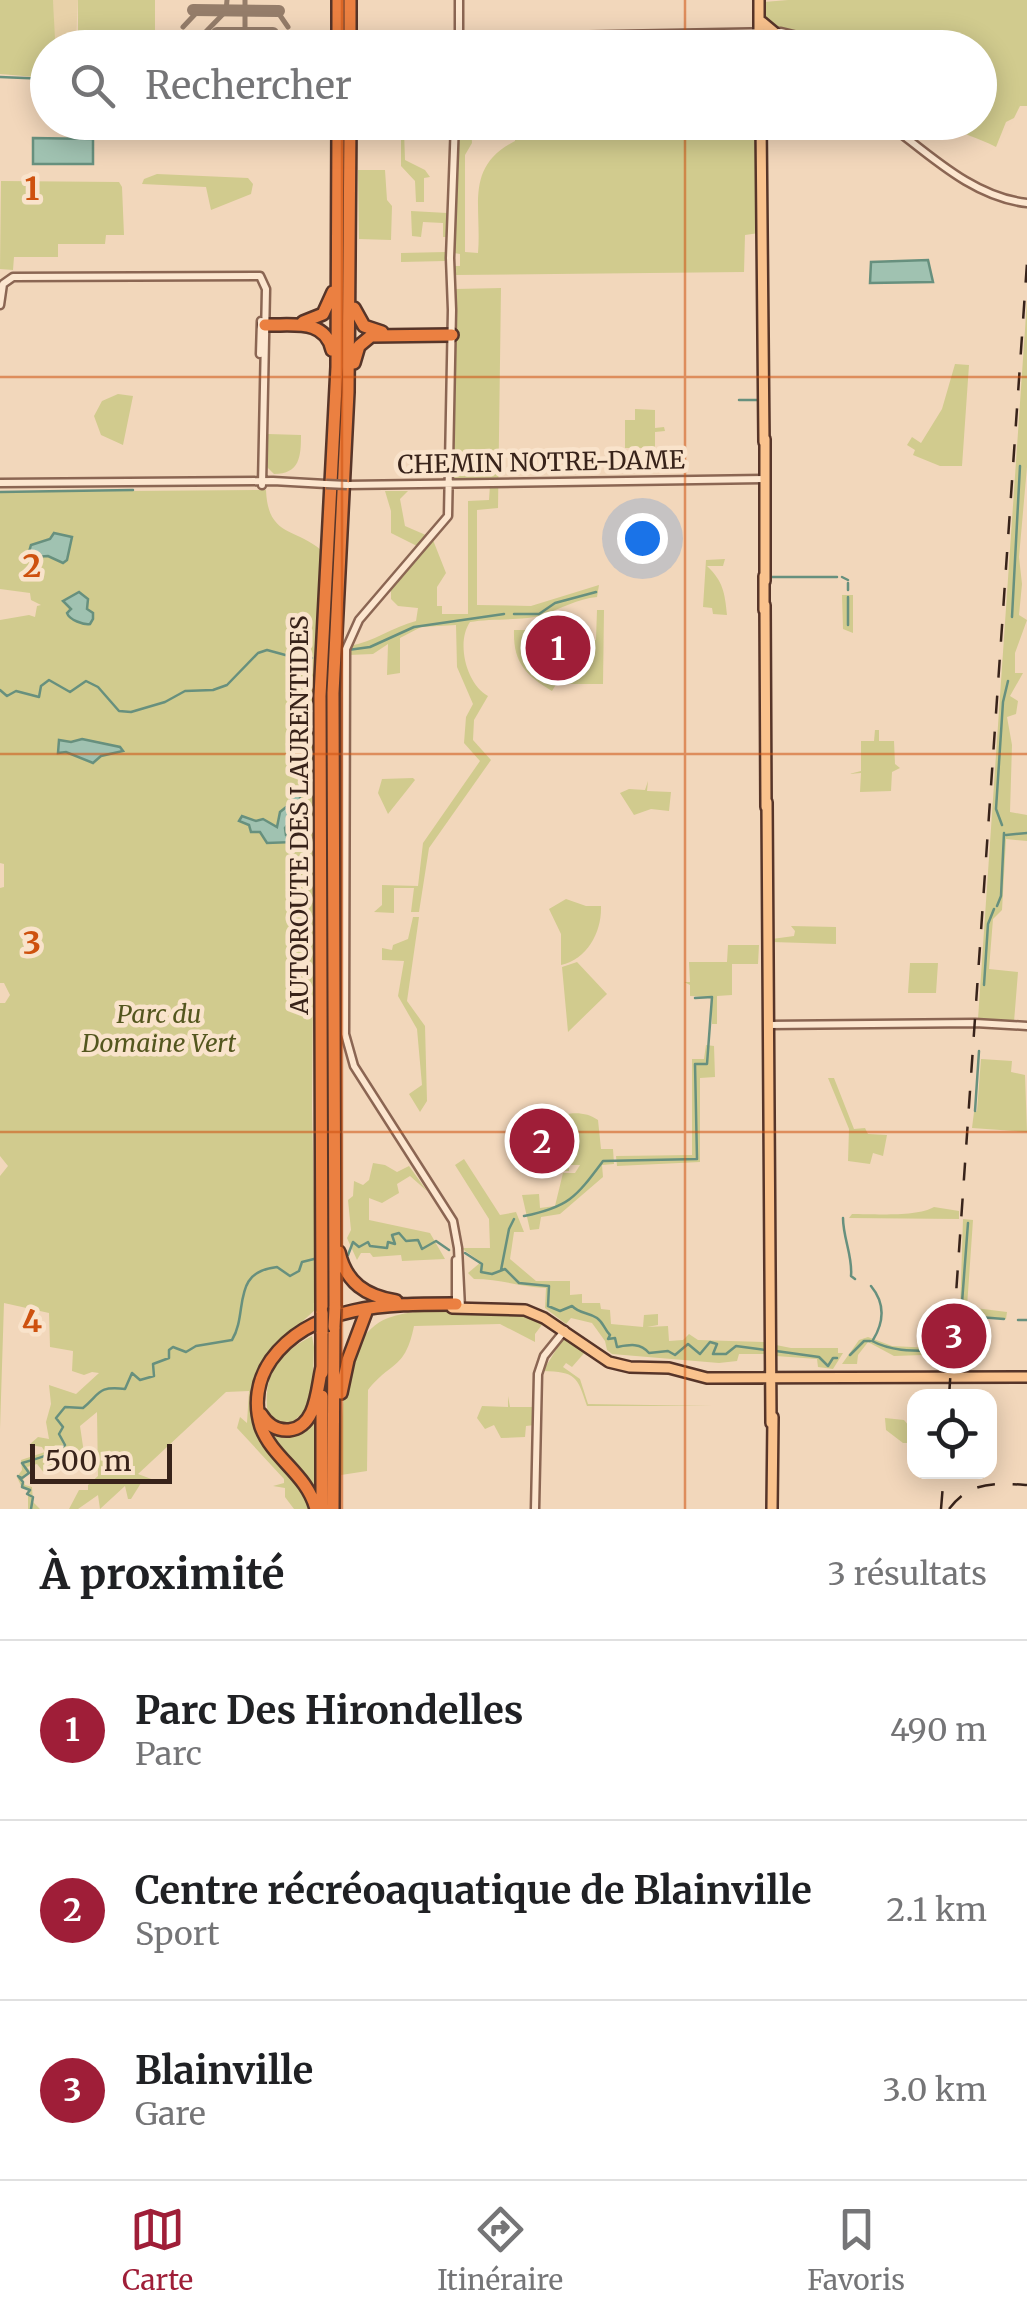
<!DOCTYPE html>
<html lang="fr">
<head>
<meta charset="utf-8">
<style>
  body { margin:0; font-family:Merriweather,serif; background:#f2f2f2; color:#202124 }
  .controls { position:absolute; right:30px; bottom:30px; display:grid; overflow:hidden; border-radius:20px; box-shadow:0 5px 25px #0003 }
  .controls button { width:90px; height:90px; display:grid; place-items:center; padding:0; border:0; border-bottom:2px solid #e0e0e0; background:#fff; color:#202124; font:50px sans-serif }
  .scale { position:absolute; left:30px; bottom:25px; width:142px; box-sizing:border-box; padding-left:10px; border:5px solid #38231a; border-top:0; font-size:28px; line-height:35px; white-space:nowrap; color:#38231a; -webkit-text-stroke:8px #f9e3cb; paint-order:stroke }
  .you { position:absolute; left:642px; top:538px; width:35px; height:35px; margin:-25px; border:8px solid #fff; border-radius:50%; background:#1a73e8; box-shadow:0 0 0 15px #1a73e833 }
  .badge { display:grid; place-items:center; width:65px; height:65px; border-radius:50%; background:#9f1e38; color:#fff; font-size:32px; font-weight:700 }
  .pin { position:absolute; translate:-50% -50%; border:5px solid #fff; box-shadow:0 2px 10px #0006 }
  .list { margin:0; padding:0; list-style:none }
  h2 { display:flex; justify-content:space-between; align-items:center; height:130px; margin:0; padding:0 40px; font-size:42px }
  h2 small { font-size:32px; font-weight:400; color:#757577 }
  .list li { display:grid; grid-template-columns:65px 1fr auto; gap:30px; align-items:center; box-sizing:border-box; height:180px; padding:0 40px; border-top:2px solid #e0e0e0 }
  .list b { display:block; font-size:38px; white-space:nowrap }
  .list p { margin:0; font-size:32px; white-space:nowrap; color:#757577 }
  .list em { font-size:32px; font-style:normal; color:#757577 }
  .icon { flex:none; width:55px; height:55px; fill:none; stroke:currentColor; stroke-width:2; stroke-linecap:round; stroke-linejoin:round }
  .map { position:relative; flex:none; width:1027px; height:1509px; overflow:hidden }
  .search { position:absolute; background:#fff; box-shadow:0 5px 25px #0003; left:30px; right:30px; top:30px; height:110px; display:flex; align-items:center; gap:25px; box-sizing:border-box; padding:0 35px; border-radius:55px; color:#757577; font-size:38px }
  .sheet { height:670px; background:#fff }
  nav { display:flex; justify-content:space-around; align-items:center; box-sizing:border-box; height:140px; border-top:2px solid #e0e0e0; background:#fff; font-size:28px; color:#757577 }
  nav a { display:grid; justify-items:center; gap:5px }
  nav .on { color:#9f1e38 }
  .map>svg:first-child { display:block }
  .farmland { fill:#e8d1a8 }
  .green { fill:#d1cb8e }
  .water { fill:#a0c2b1; stroke:#67907e; stroke-width:2.5 }
  .lines { fill:none; stroke-linecap:round; stroke-linejoin:round }
  .stream { stroke:#67907e; stroke-width:2.5 }
  .taxiway { stroke:#957d6a; stroke-width:5 }
  .runway { stroke:#957d6a; stroke-width:12 }
  .minor-casing { stroke:#8b6653; stroke-width:11 }
  .major-casing { stroke:#573529; stroke-width:14 }
  .highway-casing { stroke:#573529; stroke-width:16 }
  .minor { stroke:#fce6cf; stroke-width:6 }
  .major { stroke:#fac38e; stroke-width:9 }
  .highway { stroke:#eb8041; stroke-width:11 }
  .rail { stroke:#38231a; stroke-width:2.5; stroke-dasharray:18 18; stroke-linecap:butt }
  .minor-bridge-casing { stroke:#8b6653; stroke-width:11; stroke-linecap:butt }
  .highway-bridge-casing { stroke:#573529; stroke-width:16; stroke-linecap:butt }
  .minor-bridge { stroke:#fce6cf; stroke-width:6 }
  .highway-bridge { stroke:#eb8041; stroke-width:11 }
  .grid { fill:none; stroke:#ce510e; stroke-width:2.5; stroke-opacity:0.55 }
  .labels { text-anchor:middle; stroke-width:9; stroke-linejoin:round; paint-order:stroke }
  .street-label { font-size:25px; fill:#38231a; stroke:#f9e3cb }
  .park-label { font-size:25px; font-style:italic; fill:#53561e; stroke:#f9e3cb }
  .grid-label { font-size:32px; text-anchor:middle; font-weight:bold; fill:#ce510e; stroke:#f9e3cb; stroke-width:9; stroke-linejoin:round; paint-order:stroke }
</style>
</head>
<body>
<div class="map">
<svg width="1027" height="1509" viewBox="0 0 1027 1509">
  <rect width="100%" height="100%" fill="#f2d7bb"/>
  <path class="farmland" d="M 53,0 L 78,0 L 76,38 L 54,39 Z"/>
  <path class="green" d="M 0,0 L 53,0 L 55,39 L 78,35 L 78,0 L 155,0 L 155,47 L 48,48 L 47,78 L 0,74 Z
    M 788,0 L 1027,0 L 1027,106 L 1020,106 L 1014,118 L 1006,122 L 996,147 C 979,138 960,134 945,123 L 980,122 L 980,87 L 991,80 L 980,58 L 980,48 L 823,47 L 792,31 L 773,29 L 764,20 L 764,2 Z
    M 459,123 L 471,123 L 472,143 L 465,155 L 465,252 L 478,253 C 482,206 464,167 515,141 L 515,123 L 757,123 L 759,233 L 745,235 L 744,272 L 454,275 L 454,266 L 460,266 L 460,254 L 454,253 Z
    M 401,130 L 404,130 L 405,160 L 425,170 L 430,177 L 424,178 L 424,202 L 416,202 L 415,181 L 401,166 Z
    M 358,170 L 385,170 L 387,200 L 392,206 L 391,240 L 359,239 Z
    M 157,174 L 248,178 L 253,184 L 251,194 L 211,210 L 206,187 L 142,184 L 144,179 Z
    M 1,181 L 119,182 L 122,187 L 124,235 L 106,235 L 105,244 L 58,244 L 58,257 L 14,257 L 13,270 L 0,269 Z
    M 411,211 L 447,213 L 447,237 L 443,237 L 443,223 L 423,222 L 421,237 L 412,236 Z
    M 446,252 L 445,261 L 401,262 L 401,253 Z
    M 501,288 L 498,508 L 477,510 L 477,605 L 531,606 L 599,585 L 597,597 C 577,599 562,608 543,615 C 525,621 491,618 470,622 C 456,642 466,684 488,696 L 474,720 L 473,740 L 491,760 L 429,848 L 419,912 L 411,912 L 414,888 L 394,888 L 394,913 L 374,912 L 382,905 L 382,885 L 418,886 L 423,843 L 480,761 L 464,743 L 466,717 L 473,704 L 457,667 L 456,625 L 421,627 L 400,638 L 400,673 L 387,675 L 388,644 L 373,654 L 348,655 L 349,646 C 374,642 392,627 416,621 L 418,608 L 398,606 L 391,599 L 391,589 L 433,540 L 446,573 L 437,587 L 437,606 L 442,606 L 442,614 L 468,614 L 468,501 L 489,500 L 490,485 L 453,481 L 455,289 Z
    M 1027,300 L 1027,467 L 1019,557 L 1022,584 L 1019,615 L 1027,620 L 1015,653 L 1015,673 L 1023,673 L 1010,696 L 1018,701 L 1016,714 L 1007,717 L 1012,745 L 1010,812 L 1027,815 L 1027,841 L 1006,839 L 1002,910 L 993,919 L 989,969 L 1018,972 L 1014,1022 L 978,1019 Z
    M 955,364 L 969,365 L 962,466 L 940,466 L 913,455 L 915,450 L 907,445 L 912,437 L 921,443 L 942,409 Z
    M 118,394 L 133,396 L 123,445 L 101,435 L 94,416 L 102,401 Z
    M 635,409 L 655,410 L 655,428 L 664,427 L 665,431 L 655,432 L 655,448 L 625,448 L 625,420 L 635,420 Z
    M 268,434 L 301,435 C 301,456 300,474 274,474 L 267,467 Z
    M 266,490 C 268,537 294,527 321,550 L 316,641 L 312,1108 L 316,1301 L 316,1309 L 269,1352 L 256,1377 L 253,1409 L 302,1484 L 311,1509 L 294,1509 L 285,1497 L 285,1488 L 273,1486 L 284,1483 L 284,1479 L 237,1428 L 240,1417 L 247,1423 L 249,1391 L 226,1392 L 138,1474 L 154,1480 L 154,1484 L 141,1483 L 131,1499 L 128,1499 L 125,1486 L 100,1509 L 98,1495 L 78,1509 L 69,1509 L 79,1490 L 88,1490 L 88,1485 L 98,1476 L 97,1412 L 80,1426 L 84,1453 L 49,1468 L 45,1474 L 37,1464 L 27,1467 L 30,1471 L 23,1480 L 25,1485 L 32,1487 L 33,1502 L 40,1509 L 28,1509 L 28,1490 L 22,1488 L 17,1477 L 22,1470 L 21,1460 L 45,1452 L 42,1447 L 29,1445 L 38,1437 L 49,1439 L 46,1422 L 51,1404 L 49,1385 L 76,1394 L 99,1373 L 92,1372 L 84,1375 L 72,1371 L 73,1351 L 50,1347 L 49,1313 L 4,1303 L 0,1429 L 0,1176 L 8,1166 L 0,1156 L 0,1003 L 5,1003 L 10,995 L 4,983 L 0,983 L 0,888 L 4,887 L 4,864 L 0,863 L 0,620 L 29,615 L 35,617 L 37,606 L 41,605 L 31,600 L 30,593 L 0,589 L 0,492 Z
    M 385,491 L 408,491 L 400,499 L 405,526 L 428,536 L 419,547 L 391,533 L 391,511 Z
    M 725,559 L 723,566 L 707,566 C 723,581 725,593 727,615 L 713,614 L 712,608 L 703,607 L 706,560 Z
    M 842,595 L 853,595 L 853,633 L 843,629 Z
    M 597,610 L 604,610 L 603,684 L 567,684 L 558,681 L 552,691 C 525,675 513,662 514,630 L 546,630 L 560,622 L 562,644 L 596,640 Z
    M 875,730 L 879,730 L 879,741 L 894,741 L 895,764 L 900,768 L 892,772 L 891,791 L 860,792 L 861,773 L 849,774 L 861,771 L 861,741 L 874,741 Z
    M 413,778 L 415,780 L 388,814 L 378,793 L 382,779 Z
    M 648,781 L 647,791 L 671,792 L 669,811 L 651,809 L 634,815 L 620,793 L 629,789 L 645,790 Z
    M 566,899 L 586,906 L 601,906 C 602,931 588,959 561,965 L 561,934 L 549,909 Z
    M 413,917 L 419,917 L 407,1001 L 425,1026 L 427,1101 L 420,1112 L 409,1094 L 422,1085 L 417,1029 L 398,996 L 404,961 L 382,960 L 382,948 L 392,950 L 393,945 L 408,939 Z
    M 791,926 L 836,927 L 836,944 L 772,942 L 772,939 L 794,936 L 795,931 Z
    M 728,945 L 759,945 L 758,964 L 732,964 L 732,995 L 717,996 L 717,1024 L 712,1024 L 712,997 L 690,996 L 690,985 L 684,982 L 690,982 L 689,962 L 727,962 Z
    M 577,962 L 607,994 L 568,1032 L 562,967 Z
    M 910,963 L 938,963 L 936,993 L 908,993 Z
    M 706,1045 L 714,1046 L 715,1077 L 700,1078 L 700,1162 L 617,1166 L 616,1156 L 692,1155 L 692,1059 L 704,1059 Z
    M 981,1059 L 1012,1061 L 1011,1072 L 1025,1075 L 1027,1132 L 972,1128 L 974,1112 L 977,1111 Z
    M 828,1078 L 834,1078 L 854,1129 L 865,1128 L 868,1134 L 887,1135 L 883,1156 L 873,1153 L 870,1164 L 848,1161 L 849,1129 Z
    M 542,1111 L 550,1120 C 565,1112 584,1110 598,1120 L 601,1149 L 613,1149 L 614,1164 L 602,1165 L 603,1177 L 560,1214 L 541,1217 L 539,1229 L 530,1230 L 522,1195 L 539,1194 L 540,1208 L 555,1206 L 563,1173 L 575,1173 L 580,1165 L 569,1165 L 569,1171 L 559,1171 L 558,1165 L 517,1164 C 517,1138 523,1129 542,1111 Z
    M 464,1159 L 500,1215 L 516,1212 L 524,1232 L 514,1232 L 510,1259 L 536,1281 L 570,1281 L 570,1295 L 582,1294 L 582,1303 L 600,1303 L 601,1309 L 610,1310 L 611,1324 L 643,1327 L 644,1315 L 658,1314 L 658,1325 L 647,1327 L 668,1326 L 669,1341 L 683,1340 L 689,1334 L 698,1340 L 766,1342 L 766,1354 L 739,1354 L 737,1361 L 719,1363 L 612,1354 L 607,1350 L 605,1341 L 592,1323 L 571,1318 L 566,1324 L 545,1308 L 546,1288 C 520,1287 501,1279 474,1279 L 468,1273 L 481,1262 L 461,1248 L 490,1248 L 489,1219 L 455,1165 Z
    M 373,1163 L 385,1165 L 397,1172 L 409,1166 L 427,1191 L 410,1176 L 397,1184 L 399,1193 L 382,1203 L 369,1198 L 369,1220 L 430,1233 L 445,1259 L 402,1261 L 401,1255 L 373,1257 L 370,1253 L 361,1253 L 357,1260 L 347,1238 L 351,1230 L 348,1200 L 353,1196 L 354,1181 L 363,1185 L 369,1180 Z
    M 934,1207 L 959,1211 L 959,1219 L 849,1218 L 852,1214 C 874,1214 918,1217 934,1207 Z
    M 963,1219 L 973,1220 L 967,1307 L 1007,1312 L 1006,1319 L 960,1313 Z
    M 458,1309 L 523,1312 L 544,1322 L 535,1334 L 535,1342 L 500,1324 L 414,1326 C 405,1370 392,1360 368,1390 L 367,1471 L 341,1475 C 342,1430 336,1338 388,1318 C 408,1310 436,1311 458,1309 Z
    M 312,1336 L 314,1347 L 312,1405 L 290,1424 L 277,1423 L 268,1416 C 262,1376 277,1354 312,1336 Z
    M 564,1337 L 586,1351 L 572,1367 L 566,1363 L 563,1367 L 580,1379 L 588,1404 L 712,1406 L 587,1406 C 577,1376 576,1372 543,1371 Z
    M 868,1337 L 892,1346 L 951,1349 L 950,1354 L 894,1356 L 868,1342 L 858,1355 L 857,1364 L 842,1364 L 859,1340 Z
    M 776,1345 L 791,1348 L 838,1348 L 838,1353 L 843,1353 L 833,1369 L 818,1367 L 817,1359 L 776,1356 Z
    M 508,1396 L 510,1407 L 535,1407 L 535,1425 L 526,1426 L 525,1437 L 501,1438 L 494,1425 L 485,1429 L 477,1418 L 482,1406 L 508,1407 Z
    M 885,1418 L 904,1420 L 914,1432 L 913,1443 L 903,1443 L 886,1430 Z
    M 312,1419 L 316,1427 L 314,1485 L 269,1434 Z"/>
  <path class="water" d="M 33,138 L 93,139 L 93,164 L 33,164 Z
    M 928,260 L 933,282 L 870,283 L 871,262 Z
    M 54,533 L 72,537 L 67,560 L 63,563 L 48,556 L 34,557 L 29,552 L 31,545 L 50,539 Z
    M 79,592 L 88,599 L 87,609 L 93,613 L 93,619 L 90,624 C 84,625 69,620 67,613 L 71,609 L 63,601 Z
    M 82,739 L 120,747 L 123,751 L 101,756 L 93,763 L 66,752 L 58,753 L 59,740 L 71,742 Z
    M 298,789 C 305,806 294,816 285,828 L 286,835 L 296,842 L 267,843 L 260,832 L 251,832 L 249,825 L 239,821 L 242,816 L 256,821 L 263,819 L 277,827 L 280,812 L 290,804 L 291,794 Z"/>
  <g class="lines">
    <path class="stream" d="M 0,77 L 48,79
      M 739,400 L 759,400
      M 0,492 L 133,490
      M 772,577 L 837,577
      M 842,577 L 848,580
      M 848,583 L 848,590
      M 848,597 L 848,625
      M 514,614 L 539,614 L 555,603 L 596,592
      M 1012,617 L 1020,466
      M 348,650 L 370,647 L 414,627 L 504,614
      M 0,690 L 7,696 L 16,691 L 39,697 L 41,686 L 49,680 L 70,692 L 86,681 L 98,687 L 119,711 L 131,712 L 165,702 L 185,691 L 213,690 L 227,685 L 258,653 L 267,650 L 300,659 L 312,658
      M 1002,825 L 996,809 L 1003,702 L 1008,681
      M 1006,835 L 1027,833
      M 997,906 L 1001,896 L 1004,833
      M 984,985 L 988,924 L 994,909
      M 975,1111 L 979,1051
      M 524,1216 C 569,1207 576,1197 603,1161 L 697,1159 L 695,1064 L 707,1064 L 712,997 L 695,998
      M 843,1218 C 843,1238 853,1257 851,1276 L 855,1279
      M 465,1253 L 482,1264 L 481,1272 L 492,1274 L 505,1269 L 519,1283 L 549,1286 L 548,1306 L 560,1311 L 572,1306 C 580,1314 588,1312 597,1318 C 604,1323 604,1329 610,1335 L 608,1339 L 615,1338 L 617,1347 C 628,1345 640,1342 649,1353 L 668,1351 L 675,1355 L 688,1344 L 700,1354 L 710,1342 L 717,1344 L 713,1354 L 726,1354 L 736,1346 L 765,1350
      M 348,1255 L 353,1242 L 359,1247 L 368,1242 L 370,1246 L 387,1248 L 388,1242 L 395,1244 L 392,1235 L 399,1233 L 406,1241 L 418,1240 L 422,1249 L 436,1241 L 449,1250
      M 501,1270 L 509,1229 L 514,1219
      M 871,1286 C 885,1303 884,1322 873,1340
      M 961,1316 L 968,1223
      M 966,1316 L 1004,1319
      M 1018,1320 L 1027,1320
      M 960,1330 L 961,1317
      M 872,1341 C 897,1354 922,1350 951,1351
      M 959,1341 L 960,1333
      M 776,1351 L 819,1357 L 828,1366 L 833,1358 L 837,1358
      M 954,1351 L 959,1344
      M 850,1355 L 864,1341 L 870,1341
      M 31,1509 L 33,1497 L 27,1494 L 30,1490 L 22,1487 L 23,1482 L 18,1476 L 22,1478 L 29,1473 L 22,1463 C 33,1460 58,1453 65,1445 L 59,1434 L 63,1427 L 56,1418 L 65,1407 L 83,1408 C 101,1393 97,1386 125,1389 L 132,1373 L 140,1380 L 154,1376 L 153,1364 L 169,1358 L 169,1350 L 173,1347 L 186,1352 L 196,1346 L 232,1340 C 249,1312 230,1272 277,1267 L 290,1276 L 299,1271 L 302,1262 L 314,1259"/>
    <path class="taxiway" d="M 277,11 L 288,27
      M 183,27 L 199,10
      M 258,33 L 258,48
      M 190,48 L 226,11 L 227,0
      M 245,48 L 245,0"/>
    <path class="runway" d="M 193,10 L 279,11
      M 217,33 L 273,33"/>
    <g class="minor-casing">
      <path id="minor" d="M 459,0 L 459,48
        M 455,38 L 781,32 L 802,37 L 820,48
        M 886,122 C 929,154 972,197 1027,203
        M 450,258 L 452,310 L 448,516 L 359,620 L 346,649 L 345,1034 L 354,1066 L 453,1221 L 458,1248 L 461,1308
        M 450,258 L 455,122
        M 0,305 L 3,284 L 13,277 L 260,276 L 266,289 L 262,485
        M 260,354 L 261,321
        M 0,483 L 273,481 L 326,484
        M 347,485 L 765,479
        M 768,1025 L 975,1023 L 1027,1026
        M 456,1303 L 456,1260
        M 535,1509 L 538,1374 L 544,1356 L 565,1330"/>
    </g>
    <g class="major-casing">
      <path id="major" d="M 759,0 L 759,48
        M 762,22 L 774,32
        M 761,122 L 764,442
        M 765,439 L 765,581
        M 764,576 L 764,610
        M 765,605 L 766,807
        M 767,802 L 771,1423
        M 452,1308 L 525,1310 L 544,1318 L 609,1362 L 630,1367 L 669,1368 L 707,1378 L 1027,1377
        M 772,1509 L 773,1417"/>
    </g>
    <g class="highway-casing">
      <path id="highway" d="M 338,48 L 338,0
        M 350,48 L 350,0
        M 354,308 L 364,326 L 382,332
        M 303,322 L 323,314 L 333,292
        M 265,325 C 292,326 325,318 332,350
        M 354,363 L 359,346 L 371,336 L 452,335
        M 339,1252 C 346,1283 366,1296 396,1301
        M 335,1308 L 333,693 L 348,392 L 350,122
        M 322,1313 L 320,696 L 337,367 L 338,122
        M 322,1373 L 322,1332
        M 341,1393 L 348,1360 L 366,1312
        M 261,1414 C 267,1424 276,1431 289,1430 C 317,1427 317,1388 322,1367
        M 316,1509 C 307,1474 273,1459 261,1427 C 254,1404 257,1380 271,1360 C 312,1303 392,1304 456,1304
        M 322,1509 L 322,1396
        M 333,1509 L 334,1327"/>
    </g>
    <use href="#minor" class="minor"/>
    <use href="#major" class="major"/>
    <use href="#highway" class="highway"/>
    <path class="rail" d="M 949,1396 L 1027,263
      M 941,1509 L 944,1472
      M 949,1509 C 970,1481 995,1483 1027,1485"/>
    <g class="minor-bridge-casing">
      <path id="minor-bridge" d="M 326,484 L 347,485"/>
    </g>
    <g class="highway-bridge-casing">
      <path id="highway-bridge" d="M 322,1313 L 322,1332
        M 334,1327 L 335,1308"/>
    </g>
    <use href="#minor-bridge" class="minor-bridge"/>
    <use href="#highway-bridge" class="highway-bridge"/>
  </g>
  <path class="grid" d="M 342,0 L 342,48M 685,0 L 685,48M 342,122 L 342,1509M 685,122 L 685,1509M 0,377 L 1027,377M 0,754 L 1027,754M 0,1132 L 1027,1132"/>
  <g class="labels">
    <g class="street-label">
      <text transform="translate(541 462) rotate(-1)" y="9">CHEMIN NOTRE-DAME</text>
      <text transform="translate(299 815) rotate(-90)" y="9">AUTOROUTE DES LAURENTIDES</text>
    </g>
    <g class="park-label">
      <text x="159" y="1023">Parc du<tspan x="159" dy="29">Domaine Vert</tspan></text>
    </g>
  </g>
  <g class="grid-label">
    <text x="32" y="200">1</text>
    <text x="32" y="577">2</text>
    <text x="32" y="954">3</text>
    <text x="32" y="1332">4</text>
  </g>
</svg>
<div class="controls">
<button><svg class="icon" aria-label="locate" viewBox="0 0 24 24"><circle cx="12" cy="12" r="6"/><path d="M12 2v4M12 18v4M2 12h4M18 12h4"/></svg></button>
</div>
<div class="scale">500 m</div>
<div class="you"></div>
<div class="pin badge" style="left:558px;top:648px">1</div>
<div class="pin badge" style="left:542px;top:1141px">2</div>
<div class="pin badge" style="left:954px;top:1336px">3</div>
<div class="search"><svg class="icon" aria-label="search" viewBox="0 0 24 24"><circle cx="10" cy="10" r="6"/><path d="M15 15l6 6"/></svg>Rechercher</div>
</div>
<section class="sheet">
<h2>À proximité<small>3 résultats</small></h2>
<ul class="list">
<li><span class="badge">1</span><div><b>Parc Des Hirondelles</b><p>Parc</p></div><em>490 m</em></li>
<li><span class="badge">2</span><div><b>Centre récréoaquatique de Blainville</b><p>Sport</p></div><em>2.1 km</em></li>
<li><span class="badge">3</span><div><b>Blainville</b><p>Gare</p></div><em>3.0 km</em></li>
</ul>
</section>
<nav>
<a class="on"><svg class="icon" aria-label="map" viewBox="0 0 24 24"><path d="M3 6l6-2 6 2 6-2v14l-6 2-6-2-6 2zM9 4v14M15 6v14"/></svg>Carte</a>
<a><svg class="icon" aria-label="directions" viewBox="0 0 24 24"><path d="M12 3l9 9-9 9-9-9zM9 14v-3h6M13 9l2 2-2 2"/></svg>Itinéraire</a>
<a><svg class="icon" aria-label="saved" viewBox="0 0 24 24"><path d="M7 4h10v16l-5-4-5 4z"/></svg>Favoris</a>
</nav>
</body>
</html>
